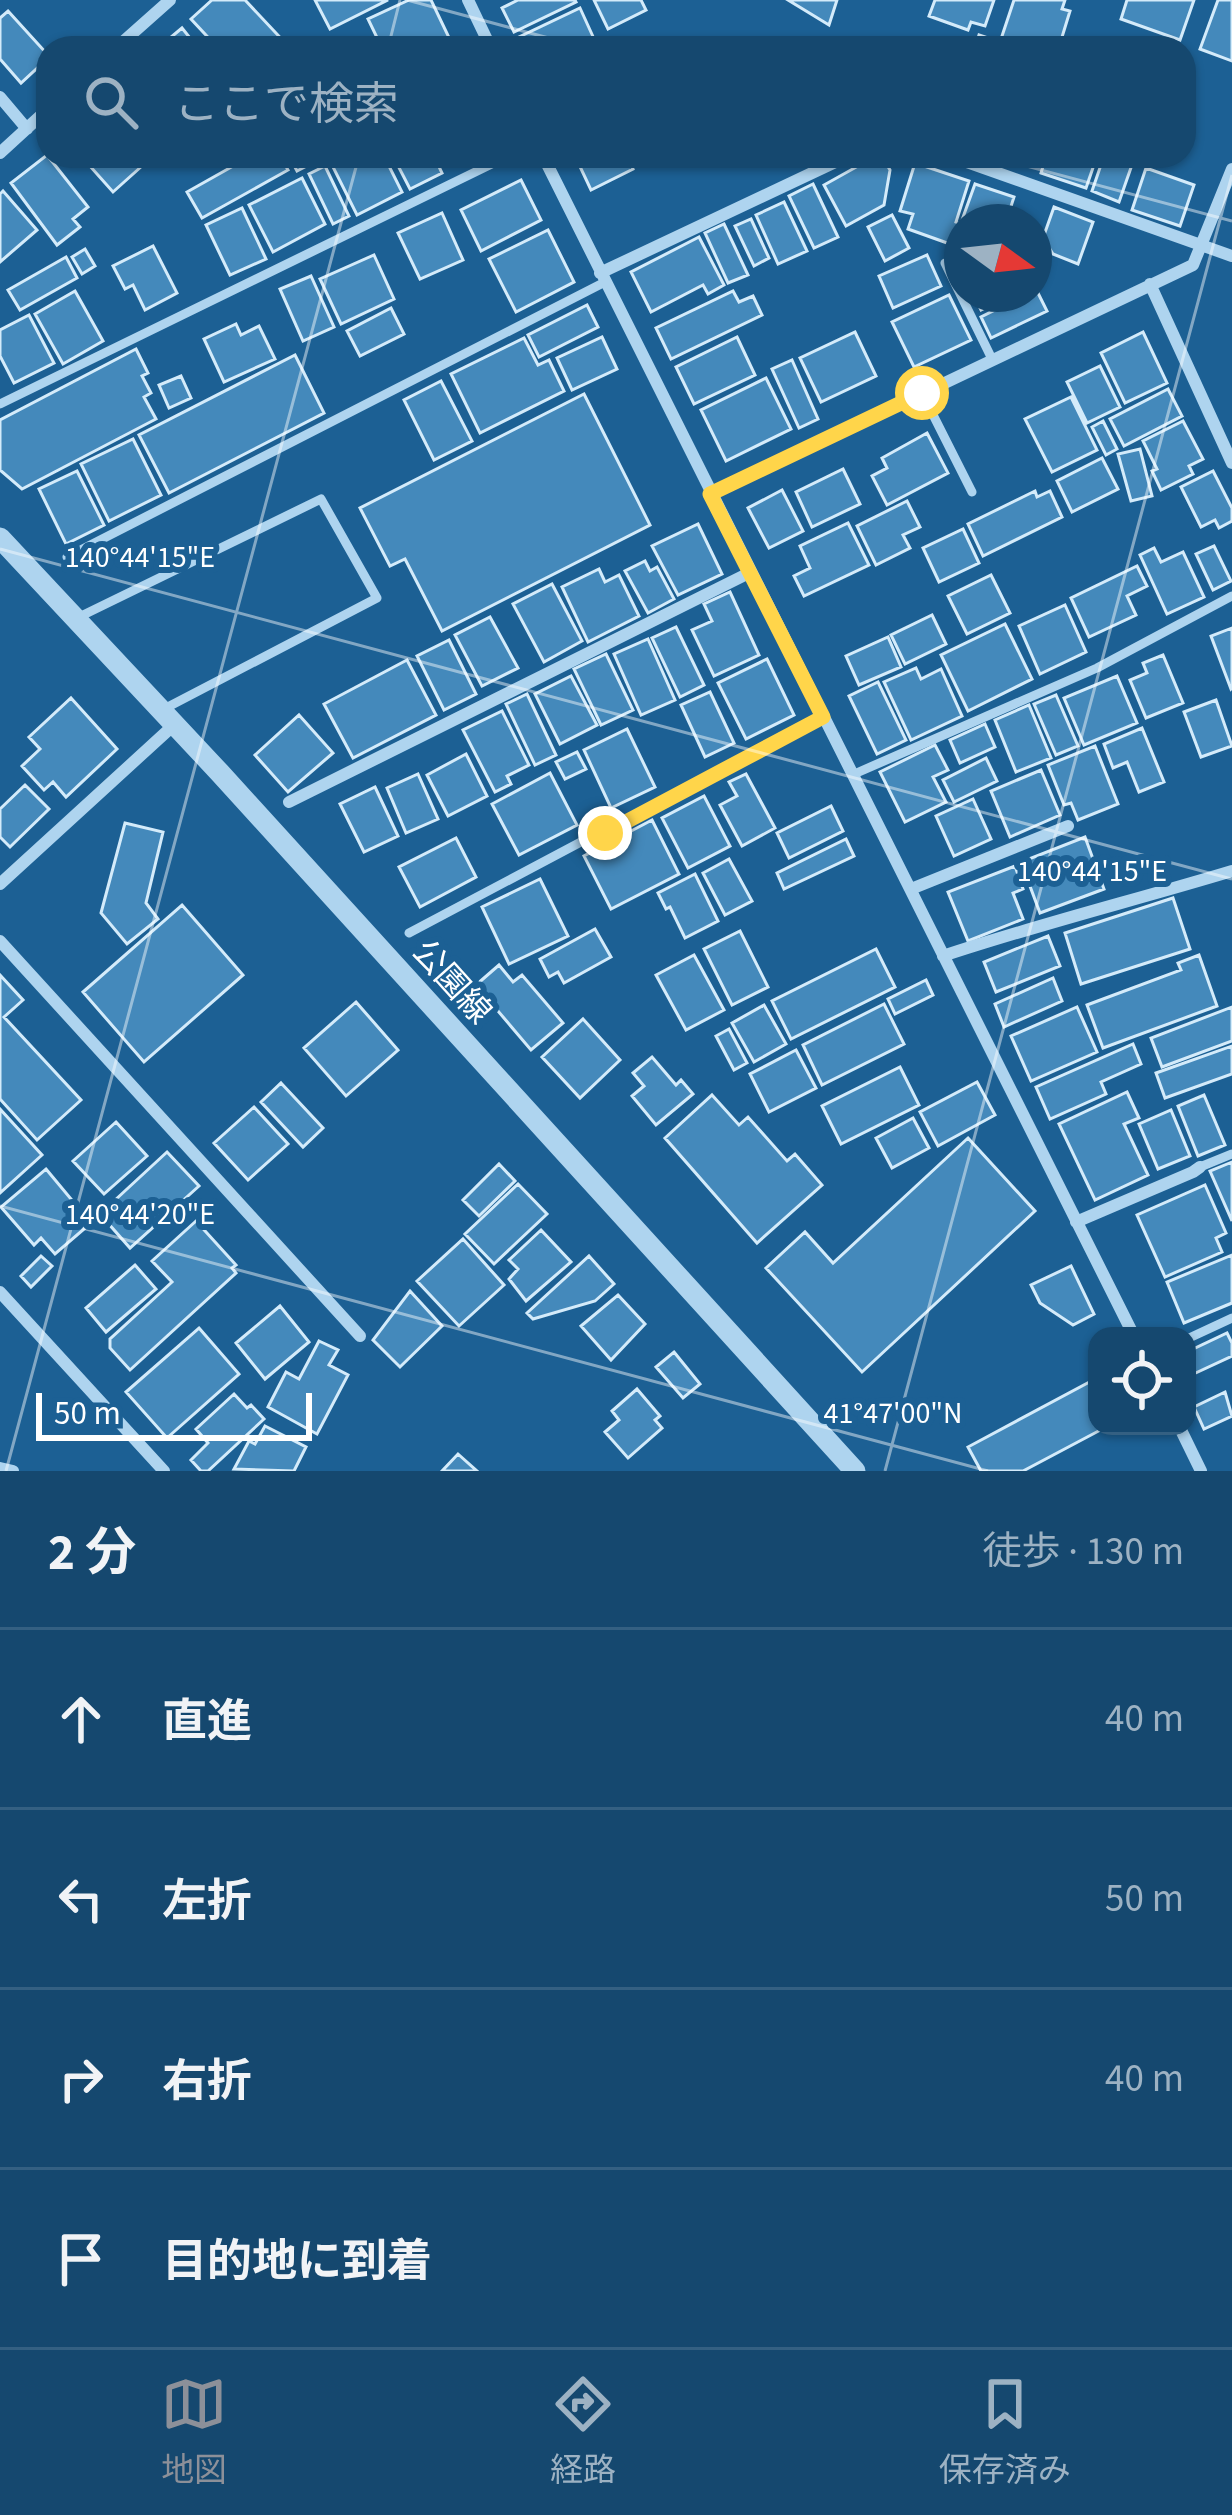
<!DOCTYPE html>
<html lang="ja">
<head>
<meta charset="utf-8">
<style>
  body { margin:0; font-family:"Source Sans 3","Noto Sans JP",sans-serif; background:#225277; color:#f1f3f6 }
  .controls { position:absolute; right:36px; bottom:36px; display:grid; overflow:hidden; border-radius:24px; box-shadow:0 3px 9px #0004 }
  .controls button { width:108px; height:108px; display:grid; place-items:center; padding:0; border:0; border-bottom:3px solid #346082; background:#15486f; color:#f1f3f6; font:60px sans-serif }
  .compass { position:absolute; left:944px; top:204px; width:108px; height:108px; border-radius:50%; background:#15486f; box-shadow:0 3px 9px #0004; rotate:105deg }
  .scale { position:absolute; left:36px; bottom:30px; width:276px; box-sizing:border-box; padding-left:12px; border:6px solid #fff; border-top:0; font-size:33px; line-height:42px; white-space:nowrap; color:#fff; -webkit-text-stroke:9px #1c6094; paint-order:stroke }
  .stop { position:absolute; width:36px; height:36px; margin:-27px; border:9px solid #ffd54a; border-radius:50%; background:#fff }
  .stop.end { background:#ffd54a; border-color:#fff; box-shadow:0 3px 12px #0008 }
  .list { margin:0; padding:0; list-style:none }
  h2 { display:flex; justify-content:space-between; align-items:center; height:156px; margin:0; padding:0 48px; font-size:51px }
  h2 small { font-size:39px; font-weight:400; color:#9db2c3 }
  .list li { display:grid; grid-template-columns:78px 1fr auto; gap:36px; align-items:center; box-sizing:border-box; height:180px; padding:0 48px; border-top:3px solid #346082 }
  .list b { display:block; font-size:45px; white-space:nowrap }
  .list em { font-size:39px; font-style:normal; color:#9db2c3 }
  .icon { flex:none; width:66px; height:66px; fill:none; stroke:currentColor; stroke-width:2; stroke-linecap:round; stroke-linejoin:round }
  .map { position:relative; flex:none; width:1232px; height:1471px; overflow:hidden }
  .search { position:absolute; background:#15486f; box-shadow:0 3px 9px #0004; left:36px; right:36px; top:36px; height:132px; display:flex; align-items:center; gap:30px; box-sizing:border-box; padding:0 42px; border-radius:36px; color:#9db2c3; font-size:45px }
  .sheet { height:876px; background:#15486f }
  nav { display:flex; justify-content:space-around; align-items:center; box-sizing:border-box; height:168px; border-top:3px solid #346082; background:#15486f; font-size:33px; color:#9db2c3 }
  nav a { display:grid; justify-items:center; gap:6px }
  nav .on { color:#8c9099 }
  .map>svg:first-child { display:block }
  .building { fill:#4489bb; stroke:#d4ebfa; stroke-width:3 }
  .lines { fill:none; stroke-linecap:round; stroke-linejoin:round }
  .service { stroke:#aed4ef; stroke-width:9 }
  .minor { stroke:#aed4ef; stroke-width:12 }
  .tertiary { stroke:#aed4ef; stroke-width:21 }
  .route { stroke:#ffd54a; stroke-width:15 }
  .ticks { fill:none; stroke:#fff; stroke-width:3; stroke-opacity:0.45 }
  .labels { text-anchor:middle; stroke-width:12; stroke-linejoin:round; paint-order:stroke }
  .street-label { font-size:33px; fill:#fff; stroke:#1c6094 }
  .ticks-label { font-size:30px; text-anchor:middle; fill:#fff; stroke:#1c6094; stroke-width:12; stroke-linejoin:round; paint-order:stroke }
</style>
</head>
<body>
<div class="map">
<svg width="1232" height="1471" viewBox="0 0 1232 1471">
  <rect width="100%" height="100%" fill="#1c6094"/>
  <path class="building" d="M 212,0 L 245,0 L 290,48 L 218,48 L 191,19 Z
    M 315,0 L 388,0 L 330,29 Z
    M 409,0 L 431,0 L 454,48 L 382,48 L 368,19 Z
    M 518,0 L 575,0 L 576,2 L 514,32 L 502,8 Z
    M 594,0 L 641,0 L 646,10 L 608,29 Z
    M 788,0 L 837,0 L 829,25 Z
    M 935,0 L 994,0 L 985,26 L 971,22 L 968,30 L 929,16 Z
    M 1014,0 L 1065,0 L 1062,9 L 1070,11 L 1059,47 L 1049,44 L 1048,48 L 975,48 L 979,35 L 1000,42 Z
    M 1127,0 L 1194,0 L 1180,40 L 1121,19 Z
    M 1218,0 L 1232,0 L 1232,61 L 1200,49 Z
    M 580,8 L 595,41 L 581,48 L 522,48 L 517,38 Z
    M 8,11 L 48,55 L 48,58 L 21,83 L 0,59 L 0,18 Z
    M 182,28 L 198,48 L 158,48 Z
    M 47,155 L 88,207 L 73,219 L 80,227 L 57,245 L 11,183 Z
    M 81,156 L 153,156 L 113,192 Z
    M 251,156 L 280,156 L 288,170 L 202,218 L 187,192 Z
    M 289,156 L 326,156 L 297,171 Z
    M 340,156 L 384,156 L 402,192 L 357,215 L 330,161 Z
    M 393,156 L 434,156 L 442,173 L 410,189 Z
    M 575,156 L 633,156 L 629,160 L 633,169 L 591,190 Z
    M 876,156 L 882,156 L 890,170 L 884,205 L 846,226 L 824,185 Z
    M 1046,156 L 1097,156 L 1086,188 L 1041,173 Z
    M 1104,156 L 1134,159 L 1119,202 L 1092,191 Z
    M 915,163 L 969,181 L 956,222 L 962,224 L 962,237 L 954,234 L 950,244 L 908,229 L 913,214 L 900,211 Z
    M 325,166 L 349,216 L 333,224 L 309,174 Z
    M 1146,168 L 1194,185 L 1180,226 L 1132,210 Z
    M 302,178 L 325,224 L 273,252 L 249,205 Z
    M 521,180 L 541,220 L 481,251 L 461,210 Z
    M 813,184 L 838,237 L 814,248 L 789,196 Z
    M 975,184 L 1014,197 L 1006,222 L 962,220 Z
    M 3,191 L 37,230 L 0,262 L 0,194 Z
    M 784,202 L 807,251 L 778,264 L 756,215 Z
    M 1054,207 L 1093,222 L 1078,264 L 1053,254 L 1043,238 Z
    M 242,208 L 266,259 L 230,275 L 206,225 Z
    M 442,213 L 463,260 L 420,279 L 398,233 Z
    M 892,215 L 909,248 L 885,261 L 868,227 Z
    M 751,219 L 769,258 L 754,266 L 735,226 Z
    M 724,224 L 748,275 L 728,283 L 705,233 Z
    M 548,230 L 574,282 L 516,312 L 489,259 Z
    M 699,237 L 724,285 L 708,294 L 703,285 L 651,312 L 631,272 Z
    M 153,246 L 177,293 L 145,310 L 133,285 L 125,289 L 113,266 Z
    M 85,249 L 95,266 L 82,274 L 72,257 Z
    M 374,255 L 394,299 L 341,324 L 320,279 Z
    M 927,255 L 941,286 L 893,308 L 879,276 Z
    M 66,257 L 77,278 L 20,310 L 8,290 Z
    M 311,276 L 334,327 L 303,341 L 280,289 Z
    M 1036,289 L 1047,311 L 991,338 L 981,317 L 1027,294 L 1034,294 Z
    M 75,291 L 103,341 L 63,364 L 35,314 Z
    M 733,291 L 739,302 L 753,296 L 762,315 L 671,359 L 656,328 Z
    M 973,294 L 1014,294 L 981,310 Z
    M 949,295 L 971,340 L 914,367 L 892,322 Z
    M 587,305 L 598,327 L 539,357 L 528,335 Z
    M 391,308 L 404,334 L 360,356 L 347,331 Z
    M 29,315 L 54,363 L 14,383 L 0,356 L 0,330 Z
    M 236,324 L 241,335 L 259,326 L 275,359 L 224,382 L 204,339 Z
    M 855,332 L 876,376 L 821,402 L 800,358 Z
    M 1143,332 L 1167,383 L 1125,403 L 1101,353 Z
    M 602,337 L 617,369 L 572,390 L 557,358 Z
    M 737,337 L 755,375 L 694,404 L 676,367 Z
    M 524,338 L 538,365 L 549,360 L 564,391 L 480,433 L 451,374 Z
    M 136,349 L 148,373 L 142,376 L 151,393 L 144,397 L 156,419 L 22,489 L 0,470 L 0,420 Z
    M 295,355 L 324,413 L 169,493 L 139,435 Z
    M 792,360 L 818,419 L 799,428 L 772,369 Z
    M 1100,366 L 1120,407 L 1087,423 L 1067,382 Z
    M 181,376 L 191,398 L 169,408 L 159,385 Z
    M 766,378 L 791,429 L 726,461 L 701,410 Z
    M 441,381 L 472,441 L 434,460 L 404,400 Z
    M 1168,389 L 1182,416 L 1124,446 L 1110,419 Z
    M 584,394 L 650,525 L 442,631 L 405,559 L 390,566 L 360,508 Z
    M 1071,397 L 1097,450 L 1052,472 L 1025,419 Z
    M 1103,421 L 1117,449 L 1106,455 L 1092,427 Z
    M 1183,421 L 1203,459 L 1189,466 L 1193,474 L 1161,490 L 1152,471 L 1157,469 L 1143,441 Z
    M 927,433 L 948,473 L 887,505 L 872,476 L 887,468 L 882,458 Z
    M 133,439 L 161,495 L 109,521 L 81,464 Z
    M 1140,449 L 1152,496 L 1131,501 L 1118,454 Z
    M 1102,458 L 1118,489 L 1072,512 L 1057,481 Z
    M 843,469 L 860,504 L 812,527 L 796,492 Z
    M 77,471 L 104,525 L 66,544 L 39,489 Z
    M 1213,471 L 1232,508 L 1232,521 L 1219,528 L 1215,520 L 1201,527 L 1181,487 Z
    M 782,490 L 803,531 L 769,548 L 748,508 Z
    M 1035,491 L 1037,497 L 1050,491 L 1062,517 L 983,556 L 968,524 Z
    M 907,501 L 920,527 L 903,535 L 910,548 L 876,565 L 857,526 Z
    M 848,523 L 869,565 L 804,596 L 794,576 L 810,568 L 800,546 Z
    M 698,524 L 722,574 L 678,595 L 652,546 Z
    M 963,529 L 979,563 L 939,582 L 923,548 Z
    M 1214,546 L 1231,581 L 1213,590 L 1196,554 Z
    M 1154,548 L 1161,562 L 1183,552 L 1204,597 L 1167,614 L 1140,555 Z
    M 645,561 L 650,571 L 657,567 L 674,599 L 648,613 L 625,571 Z
    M 1137,566 L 1147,586 L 1127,596 L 1136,615 L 1089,637 L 1071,598 Z
    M 599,569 L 605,582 L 619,575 L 639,616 L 588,642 L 562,587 Z
    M 991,575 L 1010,613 L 967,634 L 948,596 Z
    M 552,584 L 582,641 L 544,662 L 513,604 Z
    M 730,592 L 759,655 L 714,676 L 692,630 L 712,621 L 704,604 Z
    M 1065,605 L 1086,652 L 1040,674 L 1019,626 Z
    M 932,615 L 946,644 L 905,664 L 891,635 Z
    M 490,617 L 518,668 L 482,686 L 455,635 Z
    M 1005,624 L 1032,679 L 968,711 L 941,655 Z
    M 676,627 L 704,685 L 680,697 L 652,638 Z
    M 1232,628 L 1232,688 L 1231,689 L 1211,636 Z
    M 888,637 L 901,667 L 859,685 L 846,656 Z
    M 648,639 L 675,700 L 641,715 L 614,654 Z
    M 449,640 L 476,694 L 444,710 L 417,656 Z
    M 606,654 L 633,710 L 601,725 L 574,669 Z
    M 1163,655 L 1183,703 L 1146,718 L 1130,680 L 1147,673 L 1143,663 Z
    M 767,659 L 794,715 L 746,739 L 718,683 Z
    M 407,660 L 436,715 L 353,758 L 324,704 Z
    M 916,668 L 921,679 L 941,669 L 962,716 L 911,740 L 884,682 Z
    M 571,676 L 597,725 L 560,744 L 535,694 Z
    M 1117,676 L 1137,723 L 1084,745 L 1064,698 Z
    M 878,682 L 906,740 L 877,754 L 849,696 Z
    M 710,692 L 734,743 L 705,757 L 681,705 Z
    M 527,694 L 556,755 L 535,765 L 506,704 Z
    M 1056,695 L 1078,746 L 1056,755 L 1034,704 Z
    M 71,698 L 117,749 L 66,797 L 53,782 L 44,790 L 22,766 L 40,749 L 29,737 Z
    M 1216,700 L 1232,746 L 1201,757 L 1184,712 Z
    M 1029,705 L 1051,758 L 1016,772 L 995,720 Z
    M 502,711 L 529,765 L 507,776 L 511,784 L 495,792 L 463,730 Z
    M 299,715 L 333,753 L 288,792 L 255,755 Z
    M 985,724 L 995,747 L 960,763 L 950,740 Z
    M 1142,728 L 1164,782 L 1139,792 L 1127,762 L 1113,768 L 1104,744 Z
    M 627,729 L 655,787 L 611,808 L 584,750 Z
    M 935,745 L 948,770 L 933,777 L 946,802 L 905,822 L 880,772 Z
    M 1095,746 L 1118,804 L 1078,820 L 1071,803 L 1064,805 L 1048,765 Z
    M 577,752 L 586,769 L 565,779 L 556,762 Z
    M 466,754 L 487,796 L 448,816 L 427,775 Z
    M 986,758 L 997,781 L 954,802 L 943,780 Z
    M 1041,770 L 1060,815 L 1010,837 L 991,791 Z
    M 550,773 L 577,825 L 519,855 L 492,804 Z
    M 418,774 L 438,819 L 406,833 L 387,788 Z
    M 746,774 L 775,828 L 742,846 L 720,805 L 737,796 L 729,782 Z
    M 25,785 L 49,809 L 10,847 L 0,837 L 0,809 Z
    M 375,787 L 398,836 L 364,852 L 340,804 Z
    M 704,796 L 730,846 L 688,868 L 662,818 Z
    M 973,799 L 991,839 L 954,856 L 936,816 Z
    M 831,806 L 843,831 L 789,858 L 777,833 Z
    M 652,820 L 679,874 L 611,909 L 584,856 Z
    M 125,823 L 163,832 L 146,903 L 158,919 L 127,944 L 101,913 Z
    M 1085,837 L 1104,889 L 1040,913 L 1021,862 Z
    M 456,838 L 476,877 L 420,907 L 399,867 Z
    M 846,839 L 854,856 L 784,889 L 777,873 Z
    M 729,859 L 752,901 L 725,915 L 703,873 Z
    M 1015,866 L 1023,889 L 1013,893 L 1023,919 L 968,941 L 948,892 Z
    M 695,874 L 718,921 L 685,938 L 670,907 L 666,909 L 658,893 Z
    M 540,879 L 568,936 L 509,964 L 482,907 Z
    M 1173,898 L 1190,949 L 1081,984 L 1065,933 Z
    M 182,905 L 243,975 L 144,1062 L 83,992 Z
    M 595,929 L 611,957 L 564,983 L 558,972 L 549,977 L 540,959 Z
    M 740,931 L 768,987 L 732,1005 L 704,949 Z
    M 1048,936 L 1060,966 L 996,992 L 984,962 Z
    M 876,949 L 895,987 L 791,1039 L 772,1001 Z
    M 694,955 L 724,1010 L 686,1030 L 656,975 Z
    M 1199,955 L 1217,1006 L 1103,1048 L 1087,1005 L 1181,970 L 1178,963 Z
    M 499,965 L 513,982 L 522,975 L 563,1023 L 531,1050 L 476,985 Z
    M 0,975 L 23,1000 L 4,1017 L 81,1100 L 37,1140 L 0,1099 Z
    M 1053,978 L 1062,1001 L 1004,1027 L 995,1004 Z
    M 926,980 L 933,995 L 895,1014 L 888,999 Z
    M 356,1002 L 398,1050 L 346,1096 L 304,1048 Z
    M 884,1004 L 904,1044 L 822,1085 L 803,1045 Z
    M 764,1005 L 786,1044 L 754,1062 L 732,1023 Z
    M 1077,1007 L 1097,1052 L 1031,1081 L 1011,1036 Z
    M 1232,1007 L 1232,1041 L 1162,1067 L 1151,1038 Z
    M 583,1019 L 620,1060 L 580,1098 L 542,1057 Z
    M 729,1029 L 747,1063 L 734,1070 L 716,1036 Z
    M 1133,1044 L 1141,1064 L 1101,1082 L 1106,1094 L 1050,1119 L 1036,1087 Z
    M 1232,1046 L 1232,1074 L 1165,1098 L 1156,1073 Z
    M 796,1050 L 816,1088 L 769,1112 L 750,1074 Z
    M 652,1057 L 676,1085 L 681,1080 L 693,1094 L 656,1125 L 632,1096 L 644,1086 L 633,1073 Z
    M 900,1067 L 919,1105 L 841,1144 L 822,1106 Z
    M 977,1082 L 995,1115 L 938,1146 L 920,1112 Z
    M 281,1083 L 323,1128 L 303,1147 L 261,1102 Z
    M 1127,1092 L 1139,1118 L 1124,1124 L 1148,1175 L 1095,1200 L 1059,1124 Z
    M 712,1095 L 739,1125 L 748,1117 L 787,1161 L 795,1154 L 822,1185 L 757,1243 L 665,1138 Z
    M 1204,1095 L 1225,1145 L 1198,1156 L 1178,1106 Z
    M 254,1107 L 288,1144 L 248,1180 L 214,1143 Z
    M 0,1109 L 42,1155 L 0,1193 Z
    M 1171,1110 L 1190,1156 L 1158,1169 L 1139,1124 Z
    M 913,1118 L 929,1148 L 892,1168 L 876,1138 Z
    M 116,1122 L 147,1156 L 104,1194 L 73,1161 Z
    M 968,1138 L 1035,1211 L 862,1372 L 766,1268 L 805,1232 L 833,1263 Z
    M 167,1152 L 199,1186 L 130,1248 L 100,1214 Z
    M 1232,1162 L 1232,1221 L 1210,1171 Z
    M 499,1164 L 515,1181 L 479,1216 L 463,1200 Z
    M 46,1169 L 91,1223 L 55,1254 L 41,1238 L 34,1245 L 1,1207 Z
    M 518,1184 L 547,1214 L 494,1264 L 465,1234 Z
    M 1205,1185 L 1226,1233 L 1216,1238 L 1222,1252 L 1165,1277 L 1137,1215 Z
    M 196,1221 L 236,1265 L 232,1268 L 236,1273 L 130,1370 L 110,1348 L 110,1339 L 172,1282 L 152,1261 Z
    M 541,1230 L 571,1262 L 526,1301 L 509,1279 L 518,1269 L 509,1260 Z
    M 463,1239 L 504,1285 L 459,1326 L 417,1281 Z
    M 1232,1255 L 1232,1303 L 1184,1323 L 1167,1282 Z
    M 41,1256 L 52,1266 L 31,1287 L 21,1276 Z
    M 589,1256 L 614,1284 L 595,1301 L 533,1319 L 527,1313 Z
    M 135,1265 L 156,1289 L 106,1332 L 86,1308 Z
    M 1071,1266 L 1094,1314 L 1073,1325 L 1040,1303 L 1031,1285 Z
    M 410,1291 L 442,1326 L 400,1367 L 373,1340 Z
    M 618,1295 L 645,1324 L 611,1360 L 581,1326 Z
    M 280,1306 L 309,1342 L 265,1379 L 236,1343 Z
    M 199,1328 L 239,1374 L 167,1438 L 126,1392 Z
    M 1227,1333 L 1232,1343 L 1232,1356 L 1187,1377 L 1187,1352 Z
    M 319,1341 L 338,1350 L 329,1365 L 348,1375 L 317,1434 L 268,1407 L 286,1372 L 299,1379 Z
    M 674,1352 L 700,1384 L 683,1398 L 656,1367 Z
    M 1097,1378 L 1097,1426 L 1108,1426 L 1023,1471 L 981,1471 L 968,1447 Z
    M 637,1389 L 660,1416 L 655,1420 L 662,1428 L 628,1458 L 605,1432 L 619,1420 L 612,1411 Z
    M 1225,1392 L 1232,1416 L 1204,1429 L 1194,1407 Z
    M 234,1394 L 247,1408 L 251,1405 L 264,1419 L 208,1471 L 201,1471 L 191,1460 L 208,1443 L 196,1429 Z
    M 265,1426 L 306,1447 L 294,1471 L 234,1469 L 249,1441 L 255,1444 Z
    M 458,1454 L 477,1471 L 442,1471 Z"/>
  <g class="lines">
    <path class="service" d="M 945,263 L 992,359
      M 922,393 L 972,492
      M 0,404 L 508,156
      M 67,557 L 605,282
      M 77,618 L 321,499 L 377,598 L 162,710
      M 852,775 L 1097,668 L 1232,596
      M 409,933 L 594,835
      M 1200,1167 L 1232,1154
      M 1187,1339 L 1232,1318"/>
    <path class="minor" d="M 468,0 L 491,48
      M 116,48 L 170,0
      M 0,97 L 27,129
      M 0,153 L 48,109
      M 543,156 L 1134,1336
      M 950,156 L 1232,256
      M 600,273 L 848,156
      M 1150,284 L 1232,463
      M 711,494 L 1193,265 L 1232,169
      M 289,802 L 751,572
      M 594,835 L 605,833 L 823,717
      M 0,884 L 175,724
      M 911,889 L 1068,826
      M 0,941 L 360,1336
      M 943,956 C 1039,924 1136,900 1232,871
      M 1076,1222 L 1193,1172 L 1200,1167
      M 0,1292 L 164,1471
      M 1179,1426 L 1201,1471
      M 0,1468 L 13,1471"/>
    <path class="tertiary" d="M 0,538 L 220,773 L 855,1471"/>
  </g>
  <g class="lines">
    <path class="route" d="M 605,833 L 823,717 L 710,494 L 922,393"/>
  </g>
  <path class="ticks" d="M 407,0 L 586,48M 388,48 L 400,0M 989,156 L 1232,221M 0,549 L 1232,879M 0,1206 L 988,1471M 6,1471 L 359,156M 885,1471 L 1232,175"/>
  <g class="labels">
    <g class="street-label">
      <text transform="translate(453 981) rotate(48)" y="12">公園線</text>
    </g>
  </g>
  <g class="ticks-label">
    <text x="140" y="567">140°44'15"E</text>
    <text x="1092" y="881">140°44'15"E</text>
    <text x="140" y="1224">140°44'20"E</text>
    <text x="893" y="1423">41°47'00"N</text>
  </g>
</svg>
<div class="controls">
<button><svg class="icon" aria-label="locate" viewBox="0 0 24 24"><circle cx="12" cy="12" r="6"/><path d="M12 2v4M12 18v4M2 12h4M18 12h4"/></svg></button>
</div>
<svg class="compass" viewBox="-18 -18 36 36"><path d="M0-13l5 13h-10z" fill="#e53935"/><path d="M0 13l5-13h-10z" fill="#9db2c3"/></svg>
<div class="scale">50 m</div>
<div class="stop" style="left:922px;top:393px"></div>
<div class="stop end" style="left:605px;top:833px"></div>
<div class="search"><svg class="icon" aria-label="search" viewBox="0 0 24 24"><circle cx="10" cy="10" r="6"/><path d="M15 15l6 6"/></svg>ここで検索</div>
</div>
<section class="sheet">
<h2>2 分<small>徒歩 · 130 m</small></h2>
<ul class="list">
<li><svg class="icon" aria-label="ahead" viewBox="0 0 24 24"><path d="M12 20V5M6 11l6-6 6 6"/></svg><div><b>直進</b></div><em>40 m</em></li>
<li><svg class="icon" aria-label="left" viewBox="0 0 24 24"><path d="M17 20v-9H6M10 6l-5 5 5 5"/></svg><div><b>左折</b></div><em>50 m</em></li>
<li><svg class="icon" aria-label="right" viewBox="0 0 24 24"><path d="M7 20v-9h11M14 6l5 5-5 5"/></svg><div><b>右折</b></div><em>40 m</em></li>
<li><svg class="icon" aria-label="arrive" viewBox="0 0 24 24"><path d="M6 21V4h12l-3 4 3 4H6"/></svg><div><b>目的地に到着</b></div></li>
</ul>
</section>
<nav>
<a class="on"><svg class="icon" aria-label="map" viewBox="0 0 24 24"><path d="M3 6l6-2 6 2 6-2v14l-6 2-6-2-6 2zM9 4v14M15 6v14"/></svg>地図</a>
<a><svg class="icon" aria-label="directions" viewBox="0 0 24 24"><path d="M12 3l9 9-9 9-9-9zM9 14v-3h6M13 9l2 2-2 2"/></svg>経路</a>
<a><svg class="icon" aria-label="saved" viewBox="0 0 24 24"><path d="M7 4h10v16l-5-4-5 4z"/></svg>保存済み</a>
</nav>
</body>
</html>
